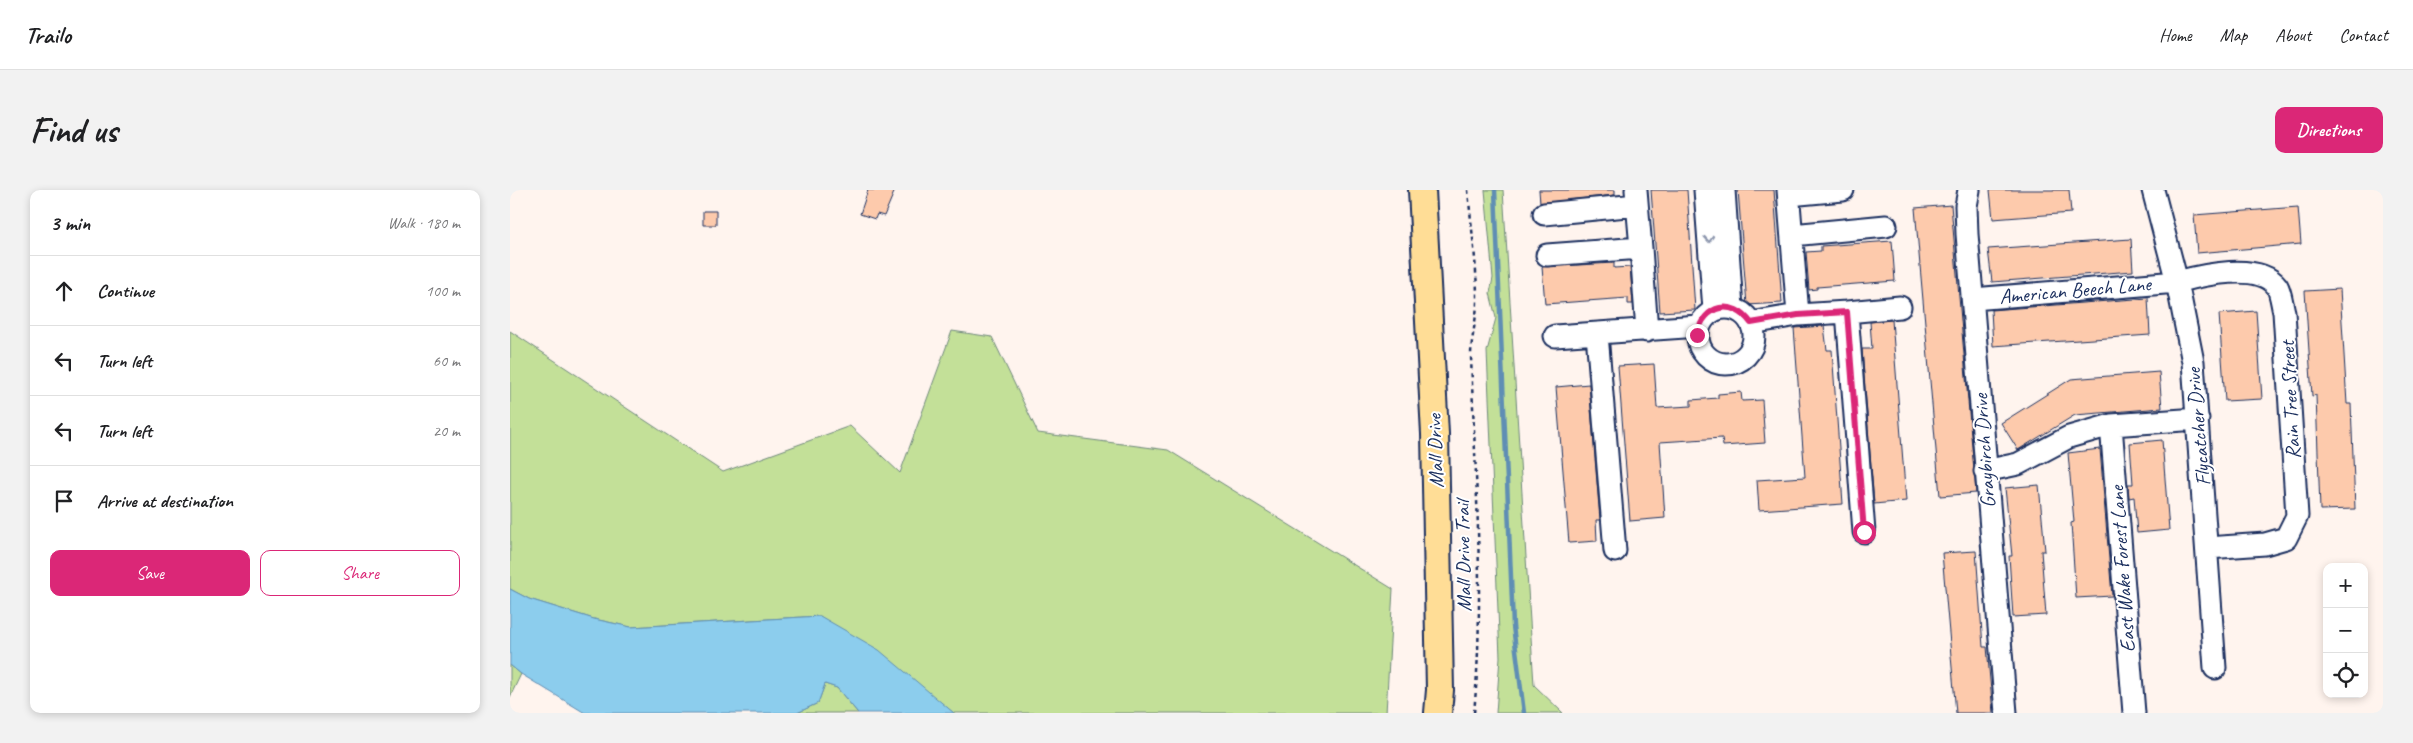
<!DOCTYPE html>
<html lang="en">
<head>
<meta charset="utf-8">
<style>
  body { margin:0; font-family:Caveat,sans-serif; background:#f2f2f2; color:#202124 }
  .controls { position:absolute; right:15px; bottom:15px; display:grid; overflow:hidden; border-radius:10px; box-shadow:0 2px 8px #0003 }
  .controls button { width:45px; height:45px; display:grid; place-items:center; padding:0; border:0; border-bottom:1px solid #e0e0e0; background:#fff; color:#202124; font:25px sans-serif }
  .stop { position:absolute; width:15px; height:15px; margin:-11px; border:4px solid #db2777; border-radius:50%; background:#fff }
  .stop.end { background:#db2777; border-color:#fff; box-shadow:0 1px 5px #0008 }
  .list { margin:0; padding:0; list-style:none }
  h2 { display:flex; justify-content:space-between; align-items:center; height:65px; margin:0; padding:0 20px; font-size:21px }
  h2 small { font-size:16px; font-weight:400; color:#757577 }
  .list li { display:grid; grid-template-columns:32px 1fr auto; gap:15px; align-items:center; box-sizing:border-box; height:70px; padding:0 20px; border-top:1px solid #e0e0e0 }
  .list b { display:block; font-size:19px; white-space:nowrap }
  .list em { font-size:16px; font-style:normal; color:#757577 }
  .actions { display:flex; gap:10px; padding:15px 20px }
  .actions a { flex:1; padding:11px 0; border:1px solid #db2777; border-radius:10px; text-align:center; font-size:18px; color:#db2777 }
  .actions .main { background:#db2777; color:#fff }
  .icon { flex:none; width:28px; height:28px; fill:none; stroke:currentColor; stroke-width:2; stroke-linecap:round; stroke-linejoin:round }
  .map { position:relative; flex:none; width:1873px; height:523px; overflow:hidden; border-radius:10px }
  header { display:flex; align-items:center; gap:30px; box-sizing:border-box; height:70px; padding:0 25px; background:#fff; border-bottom:1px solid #e0e0e0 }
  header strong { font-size:24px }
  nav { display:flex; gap:28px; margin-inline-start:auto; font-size:18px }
  .intro { display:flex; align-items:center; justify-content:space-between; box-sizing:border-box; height:120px; padding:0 30px }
  h1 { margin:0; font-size:35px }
  .button { padding:12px 22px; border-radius:10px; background:#db2777; color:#fff; font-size:18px; font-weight:700 }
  main { display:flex; gap:30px; padding:0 30px }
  aside { flex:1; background:#fff; border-radius:10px; box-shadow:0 2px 8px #0003 }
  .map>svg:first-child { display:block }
  .green { fill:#c3e098; stroke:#6f887b }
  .water { fill:#8ccded; stroke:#5f8eb4 }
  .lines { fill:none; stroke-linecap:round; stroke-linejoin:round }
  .stream { stroke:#5f8eb4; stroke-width:4.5 }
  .building { fill:#fdcaac; stroke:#1b2f5e }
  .minor-casing { stroke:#1b2f5e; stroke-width:25 }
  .major-casing { stroke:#1b2f5e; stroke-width:30 }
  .path { stroke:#1b2f5e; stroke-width:2.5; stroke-dasharray:4 4; stroke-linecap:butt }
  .minor { stroke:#fff; stroke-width:21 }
  .major { stroke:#ffdd96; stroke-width:26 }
  .oneway { stroke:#8d97ae }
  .route { stroke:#db2777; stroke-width:6 }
  .labels { text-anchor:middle; stroke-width:4; stroke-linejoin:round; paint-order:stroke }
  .street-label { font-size:21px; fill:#1b2f5e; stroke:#fff }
</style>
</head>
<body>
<header>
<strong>Trailo</strong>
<nav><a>Home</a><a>Map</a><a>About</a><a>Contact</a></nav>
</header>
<div class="intro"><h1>Find us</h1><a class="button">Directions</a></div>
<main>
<aside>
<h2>3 min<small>Walk · 180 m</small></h2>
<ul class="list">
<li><svg class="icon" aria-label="ahead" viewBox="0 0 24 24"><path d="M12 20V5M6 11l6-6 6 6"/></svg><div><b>Continue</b></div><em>100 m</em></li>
<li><svg class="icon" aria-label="left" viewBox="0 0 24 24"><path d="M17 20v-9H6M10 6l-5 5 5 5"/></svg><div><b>Turn left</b></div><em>60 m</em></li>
<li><svg class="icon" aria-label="left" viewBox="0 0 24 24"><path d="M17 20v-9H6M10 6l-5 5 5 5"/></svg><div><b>Turn left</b></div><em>20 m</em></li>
<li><svg class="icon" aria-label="arrive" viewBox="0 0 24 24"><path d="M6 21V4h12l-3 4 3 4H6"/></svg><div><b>Arrive at destination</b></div></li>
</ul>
<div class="actions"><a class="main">Save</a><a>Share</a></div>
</aside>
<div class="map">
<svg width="1873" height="523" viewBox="0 0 1873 523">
  <rect width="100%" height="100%" fill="#fff4ee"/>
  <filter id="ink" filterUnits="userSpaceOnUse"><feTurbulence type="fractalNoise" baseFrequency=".02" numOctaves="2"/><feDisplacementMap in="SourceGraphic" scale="10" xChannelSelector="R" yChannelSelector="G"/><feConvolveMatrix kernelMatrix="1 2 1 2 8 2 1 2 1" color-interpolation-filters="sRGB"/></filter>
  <g filter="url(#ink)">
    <path class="green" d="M 975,0 L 993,0 L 1024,495 L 1053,523 L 986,523 L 990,467 L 977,161 L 986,128 L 980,103 L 983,88 Z
      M 0,141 L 213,282 L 340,236 L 390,283 L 442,141 L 482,147 L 528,243 L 658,260 L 883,399 L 876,523 L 444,523 L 310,426 L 121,437 L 84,429 L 19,409 L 0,399 Z
      M 0,475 L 11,484 L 0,507 Z
      M 315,494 L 327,498 L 348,523 L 287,523 L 308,513 Z"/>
    <path class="water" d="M 0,399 L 19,409 L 84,429 L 121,437 L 310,426 L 369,460 L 444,523 L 348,523 L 327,498 L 315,494 L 308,513 L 287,523 L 75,523 L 11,484 L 0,475 Z"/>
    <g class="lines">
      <path class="stream" d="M 985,0 L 1003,436 L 1014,523"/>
    </g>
    <path class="building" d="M 358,0 L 385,0 L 374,26 L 367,24 L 365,29 L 350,24 Z
      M 1029,0 L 1105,0 L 1105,5 L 1030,13 Z
      M 1141,0 L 1177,0 L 1185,120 L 1150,122 Z
      M 1228,0 L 1264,0 L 1272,113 L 1237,115 Z
      M 1480,0 L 1559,0 L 1561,23 L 1483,29 Z
      M 1441,15 L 1466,303 L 1430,306 L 1405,18 Z
      M 1788,17 L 1791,54 L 1687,63 L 1684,25 Z
      M 193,21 L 206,21 L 206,35 L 193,35 Z
      M 1621,49 L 1623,81 L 1482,92 L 1478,59 Z
      M 1382,51 L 1385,91 L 1307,97 L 1307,99 L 1299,100 L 1296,62 L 1311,61 L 1311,56 Z
      M 1104,73 L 1104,78 L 1120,77 L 1123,114 L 1118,114 L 1118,108 L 1035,114 L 1032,77 Z
      M 1830,99 L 1837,214 L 1841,214 L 1845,319 L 1810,320 L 1806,205 L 1802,206 L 1795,101 Z
      M 1638,108 L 1640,145 L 1483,156 L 1481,120 Z
      M 1746,121 L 1752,209 L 1715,211 L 1709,124 Z
      M 1382,130 L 1396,311 L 1364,314 L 1352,159 L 1362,159 L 1360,132 Z
      M 1314,136 L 1317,160 L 1322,160 L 1333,314 L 1249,320 L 1247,290 L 1295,287 L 1284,138 Z
      M 1144,174 L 1147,218 L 1181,216 L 1181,210 L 1208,208 L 1208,204 L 1231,202 L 1232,211 L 1252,210 L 1255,253 L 1213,256 L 1212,248 L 1150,252 L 1155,328 L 1120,331 L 1108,176 Z
      M 1649,182 L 1652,218 L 1565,225 L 1508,260 L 1491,233 L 1561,189 Z
      M 1079,194 L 1090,330 L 1086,330 L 1087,351 L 1059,353 L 1046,197 Z
      M 1652,250 L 1659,340 L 1627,343 L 1624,307 L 1619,308 L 1618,294 L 1623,294 L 1620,253 Z
      M 1590,259 L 1602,406 L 1566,408 L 1561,333 L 1564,332 L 1558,263 Z
      M 1529,295 L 1535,361 L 1531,361 L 1536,425 L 1503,427 L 1499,366 L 1502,366 L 1495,298 Z
      M 1466,361 L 1473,457 L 1477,457 L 1483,523 L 1446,523 L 1432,363 Z"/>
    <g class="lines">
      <g class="minor-casing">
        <path id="minor" d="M 1126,0 L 1131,58
          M 1195,0 L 1204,120
          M 1214,0 L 1222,118
          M 1278,0 L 1288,125
          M 1459,0 L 1456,16 L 1457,44 L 1496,523
          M 1643,0 L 1667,92 L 1683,172 L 1705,478
          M 1279,5 L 1333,0
          M 1034,24 L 1127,15
          M 1282,45 L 1376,36
          M 1037,65 L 1131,58 L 1137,141
          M 1463,109 L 1667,92 C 1692,85 1749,72 1767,96 C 1771,103 1772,115 1774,122 L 1787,326 L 1776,348 L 1755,354 L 1697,358
          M1188 146a28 28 0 1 1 56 0a28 28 0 1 1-56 0Z
          M 1241,133 L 1288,125 L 1337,122
          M 1087,144 L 1105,361
          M 1045,146 L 1189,136
          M 1601,235 L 1624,523
          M 1475,281 L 1508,274 L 1559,247 L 1601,235 L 1688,229
          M 1354,342 L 1337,122 L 1390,117"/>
      </g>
      <g class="major-casing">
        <path id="major" d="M 912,0 L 925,244 L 930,500 L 928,523"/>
      </g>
      <path class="path" d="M 958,0 C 961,36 967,73 967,110 C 967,129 961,148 961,166 C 965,285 975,404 964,523"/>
      <use href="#minor" class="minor"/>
      <use href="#major" class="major"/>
    </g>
    <defs><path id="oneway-chevron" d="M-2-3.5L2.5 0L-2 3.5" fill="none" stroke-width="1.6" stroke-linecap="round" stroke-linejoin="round" transform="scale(1.25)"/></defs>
    <use class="oneway" href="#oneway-chevron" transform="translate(1199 49) rotate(86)"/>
  </g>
  <g class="lines" filter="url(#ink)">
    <path class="route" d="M 1187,145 C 1194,114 1223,108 1241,133 L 1288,125 L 1337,122 L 1354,342"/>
  </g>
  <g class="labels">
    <g class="street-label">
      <text transform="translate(1565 100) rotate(-5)" y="7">American Beech Lane</text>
      <text transform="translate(1780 210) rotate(-93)" y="7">Rain Tree Street</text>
      <text transform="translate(1688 237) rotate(-95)" y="7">Flycatcher Drive</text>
      <text transform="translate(925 261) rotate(-92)" y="7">Mall Drive</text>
      <text transform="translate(1474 261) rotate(-94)" y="7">Graybirch Drive</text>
      <text transform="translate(953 366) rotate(-91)" y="7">Mall Drive Trail</text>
      <text transform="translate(1612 379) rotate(-94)" y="7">East Wake Forest Lane</text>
    </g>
  </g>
</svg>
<div class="controls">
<button>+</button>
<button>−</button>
<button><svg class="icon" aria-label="locate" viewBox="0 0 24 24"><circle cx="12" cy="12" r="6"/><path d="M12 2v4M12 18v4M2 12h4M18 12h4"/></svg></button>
</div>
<div class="stop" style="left:1354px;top:342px"></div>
<div class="stop end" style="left:1187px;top:145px"></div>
</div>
</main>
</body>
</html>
